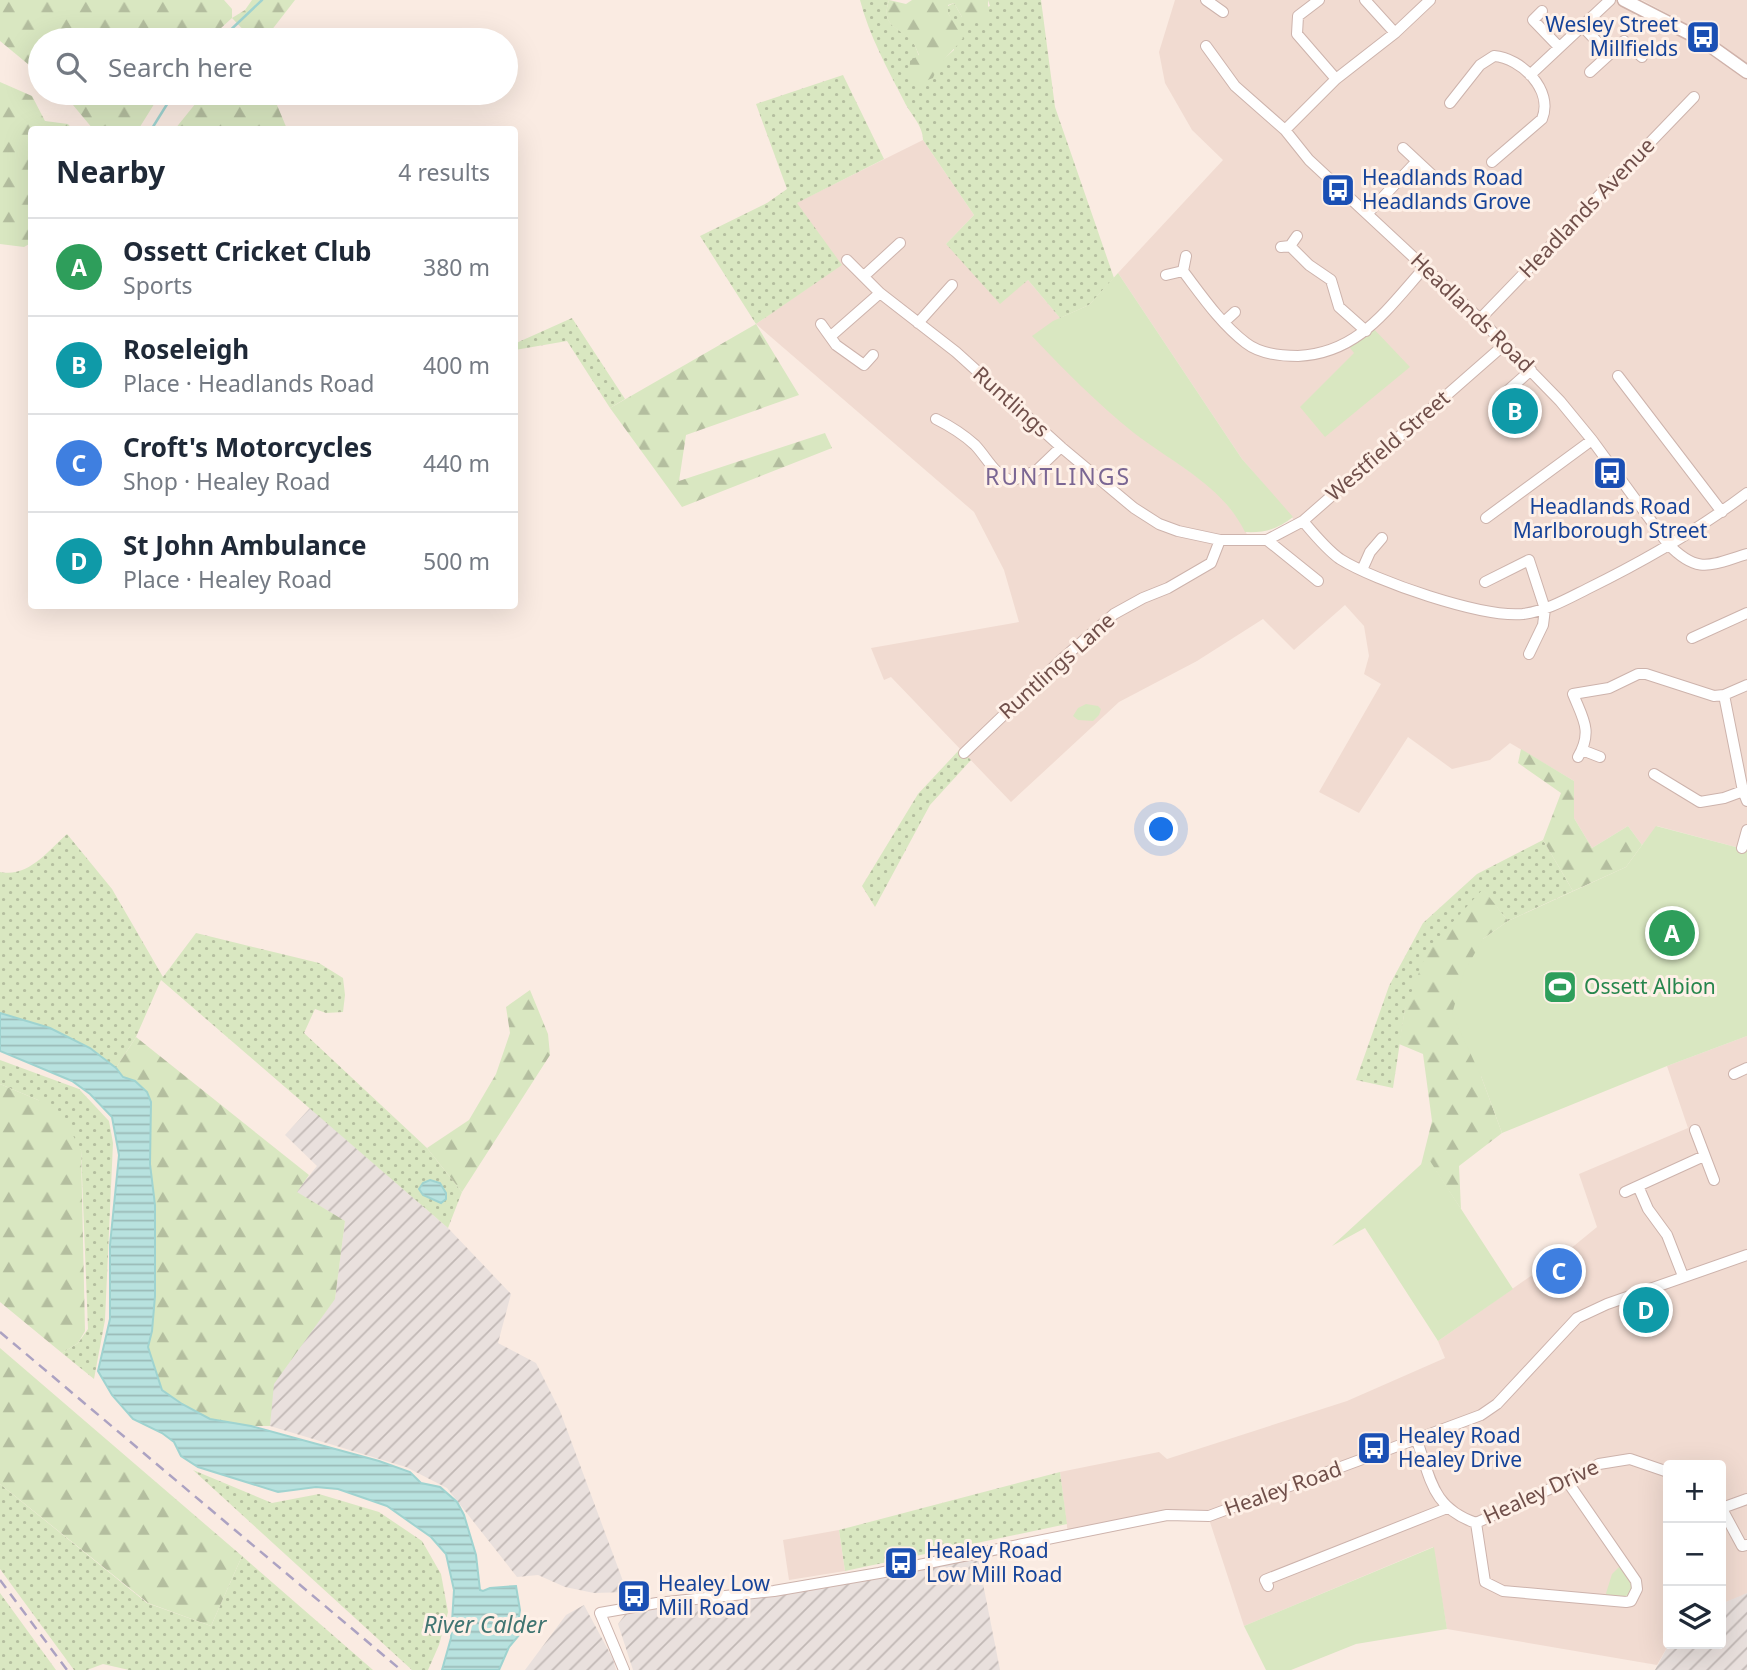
<!DOCTYPE html>
<html lang="en">
<head>
<meta charset="utf-8">
<style>
  body { margin:0; font-family:"Noto Sans",sans-serif; background:#f6f6f7; color:#1f2937 }
  .controls { position:absolute; right:21px; bottom:21px; display:grid; overflow:hidden; border-radius:7px; box-shadow:0 7px 28px #0002 }
  .controls button { width:63px; height:63px; display:grid; place-items:center; padding:0; border:0; border-bottom:2px solid #e0e1e3; background:#fff; color:#1f2937; font:35px sans-serif }
  .you { position:absolute; left:1162px; top:830px; width:24px; height:24px; margin:-18px; border:5px solid #fff; border-radius:50%; background:#1a73e8; box-shadow:0 0 0 10px #1a73e833 }
  .badge { display:grid; place-items:center; width:46px; height:46px; border-radius:50%; background:#0f766e; color:#fff; font-size:23px; font-weight:700 }
  .pin { position:absolute; translate:-50% -50%; border:4px solid #fff; box-shadow:0 2px 7px #0006 }
  .list { margin:0; padding:0; list-style:none }
  h2 { display:flex; justify-content:space-between; align-items:center; height:91px; margin:0; padding:0 28px; font-size:30px }
  h2 small { font-size:23px; font-weight:400; color:#747a83 }
  .list li { display:grid; grid-template-columns:46px 1fr auto; gap:21px; align-items:center; box-sizing:border-box; height:98px; padding:0 28px; border-top:2px solid #e0e1e3 }
  .list b { display:block; font-size:26px; white-space:nowrap }
  .list p { margin:0; font-size:23px; white-space:nowrap; color:#747a83 }
  .list em { font-size:23px; font-style:normal; color:#747a83 }
  .icon { flex:none; width:38px; height:38px; fill:none; stroke:currentColor; stroke-width:2; stroke-linecap:round; stroke-linejoin:round }
  .map { position:relative; flex:none; width:1747px; height:1670px; overflow:hidden }
  .search { position:absolute; background:#fff; box-shadow:0 7px 28px #0002; left:28px; top:28px; width:490px; height:77px; display:flex; align-items:center; gap:18px; box-sizing:border-box; padding:0 24px; border-radius:38px; color:#747a83; font-size:26px }
  .panel { position:absolute; background:#fff; box-shadow:0 7px 28px #0002; left:28px; top:126px; width:490px; height:483px; border-radius:7px }
  .map>svg:first-child { display:block }
  .residential { fill:#f1dbd1 }
  .industrial { fill:url(#industrial-furrows) }
  .grass { fill:url(#grass-dots) }
  .forest { fill:url(#forest-firs) }
  .green { fill:#d9e7c1 }
  .water { fill:url(#water-rules); stroke:#9fd3d0; stroke-width:2 }
  .lines { fill:none; stroke-linecap:round; stroke-linejoin:round }
  .stream { stroke:#9fd3d0; stroke-width:2.5 }
  .street-casing { stroke:#cdb3ac; stroke-width:12 }
  .secondary-casing { stroke:#cfb2aa; stroke-width:15 }
  .street { stroke:#fff; stroke-width:10 }
  .secondary { stroke:#fff; stroke-width:12 }
  .rail { stroke:#aca2c2; stroke-width:2.5; stroke-dasharray:10 7; stroke-linecap:butt }
  .labels { text-anchor:middle; stroke-width:6; stroke-linejoin:round; paint-order:stroke }
  .transit-label { font-size:21px; fill:#164399; stroke:#fef0e7; text-anchor:start }
  .street-label { font-size:21px; fill:#704f4a; stroke:#fef0e7 }
  .leisure-label { font-size:21px; fill:#27864d; stroke:#fef0e7; text-anchor:start }
  .neighbourhood-label { font-size:23px; letter-spacing:2px; fill:#7a6693; stroke:#fef0e7 }
  .water-label { font-size:23px; font-style:italic; fill:#407572; stroke:#fef0e7 }
</style>
</head>
<body>
<div class="map">
<svg width="1747" height="1670" viewBox="0 0 1747 1670">
  <defs>
    <pattern id="industrial-furrows" width="10" height="10" patternUnits="userSpaceOnUse" patternTransform="scale(1.75)"><rect width="10" height="10" fill="#e9e0dd"/><path d="M-1 1l2-2M0 10L10 0M9 11l2-2" fill="none" stroke="#c1b8b5"/></pattern>
    <pattern id="grass-dots" width="8" height="8" patternUnits="userSpaceOnUse" patternTransform="scale(1.75)"><rect width="8" height="8" fill="#d9e7c1"/><path d="M2 2h.1M6 6h.1" fill="none" stroke="#b4be9f" stroke-width="1.8" stroke-linecap="round"/></pattern>
    <pattern id="forest-firs" width="22" height="20" patternUnits="userSpaceOnUse" patternTransform="scale(1.75)"><rect width="22" height="20" fill="#d9e7c1"/><path d="M5 1l3.5 6h-7zM16 11l3.5 6h-7z" fill="#b4be9f"/></pattern>
    <pattern id="water-rules" width="6" height="5" patternUnits="userSpaceOnUse" patternTransform="scale(1.75)"><rect width="6" height="5" fill="#b8e2df"/><path d="M0 2.5h6" fill="none" stroke="#9abab7"/></pattern>
  </defs>
  <rect width="100%" height="100%" fill="#faebe2"/>
  <path class="residential" d="M 1175,0 L 1624,0 L 1747,72 L 1747,850 L 1657,826 L 1642,845 L 1628,826 L 1592,848 L 1574,818 L 1574,781 L 1510,743 L 1490,760 L 1452,769 L 1408,737 L 1359,813 L 1319,792 L 1381,684 L 1364,674 L 1369,656 L 1364,626 L 1345,605 L 1294,650 L 1263,619 L 1197,661 L 1119,702 L 1011,802 L 891,677 L 884,680 L 871,648 L 1019,622 L 1004,570 L 974,512 L 756,324 L 841,265 L 796,203 L 923,140 L 974,215 L 946,244 L 1028,280 L 1060,318 L 1033,336 L 1134,432 L 1214,489 L 1239,519 L 1252,544 L 1301,528 L 1242,459 L 1118,273 L 1223,160 L 1192,130 L 1165,83 L 1159,52 Z
    M 1642,0 L 1747,0 L 1747,65 L 1670,15 Z
    M 1747,1036 L 1747,1594 L 1721,1604 L 1721,1465 L 1668,1465 L 1669,1644 L 1657,1665 L 1447,1629 L 1433,1547 L 1244,1626 L 1208,1516 L 1181,1514 L 1068,1534 L 1060,1472 L 1159,1452 L 1167,1459 L 1347,1401 L 1445,1358 L 1438,1341 L 1575,1245 L 1597,1227 L 1579,1174 L 1688,1128 L 1667,1066 Z
    M 839,1530 L 845,1571 L 789,1580 L 783,1540 Z"/>
  <path class="industrial" d="M 310,1108 L 448,1228 L 511,1294 L 498,1343 L 536,1363 L 560,1411 L 627,1592 L 594,1593 L 565,1587 L 538,1575 L 517,1577 L 447,1488 L 406,1467 L 270,1426 L 273,1384 L 335,1298 L 345,1221 L 296,1192 L 317,1166 L 285,1135 Z
    M 977,1553 L 1000,1670 L 633,1670 L 618,1624 L 627,1612 L 657,1603 L 757,1593 Z
    M 1747,1593 L 1747,1670 L 1655,1670 L 1669,1644 L 1721,1644 L 1721,1604 Z
    M 584,1605 L 613,1659 L 616,1670 L 525,1670 L 566,1615 Z"/>
  <path class="grass" d="M 860,0 L 889,0 C 880,27 900,27 912,40 C 915,44 917,51 919,56 L 938,64 L 954,50 L 953,23 L 948,13 L 948,6 L 954,3 L 962,17 L 990,6 L 988,0 L 1041,0 L 1055,107 L 1114,278 L 1089,305 L 1060,318 L 1028,280 L 1000,304 L 946,244 L 974,215 L 923,140 C 923,125 910,114 904,101 C 887,68 869,35 860,0 Z
    M 843,75 L 884,159 L 797,203 L 842,265 L 756,324 L 700,236 L 767,203 L 787,189 L 756,104 Z
    M 572,318 L 625,399 L 610,408 L 567,341 L 515,350 L 514,344 Z
    M 960,749 L 971,760 L 930,805 L 875,907 L 862,886 L 918,794 Z
    M 67,834 L 112,889 L 163,977 L 196,933 L 319,963 L 343,978 L 345,995 L 343,1012 L 326,1013 L 315,1009 L 304,1033 L 427,1148 L 462,1192 L 448,1228 L 161,980 L 136,1037 L 116,1068 C 77,1038 46,1027 0,1013 L 0,872 C 28,878 48,851 67,834 Z
    M 1543,840 L 1573,891 L 1508,921 L 1483,890 L 1405,1009 L 1393,1088 L 1356,1080 L 1389,986 L 1423,923 L 1477,874 Z
    M 0,1060 L 79,1089 L 109,1121 L 113,1143 L 105,1320 L 94,1379 L 62,1353 L 78,1343 L 88,1329 L 81,1150 L 38,1100 L 0,1084 Z
    M 193,1470 L 272,1503 L 319,1494 L 379,1512 L 422,1541 L 441,1574 L 448,1612 L 439,1645 L 428,1670 L 412,1670 Z
    M 1060,1472 L 1067,1524 L 845,1571 L 839,1530 Z
    M 0,1484 L 147,1603 L 211,1626 L 242,1556 L 373,1670 L 129,1670 L 103,1664 L 87,1670 L 74,1670 L 0,1569 Z
    M 0,1593 L 56,1670 L 0,1670 Z"/>
  <path class="forest" d="M 0,0 L 224,0 L 232,9 L 232,18 L 245,10 L 252,0 L 295,0 L 264,40 L 253,40 L 232,18 L 208,40 L 40,40 L 40,74 L 0,41 Z
    M 889,0 L 906,4 L 912,0 L 988,0 L 988,20 L 971,24 L 962,17 L 954,3 L 948,5 L 948,13 L 963,38 C 952,53 939,61 933,78 L 917,84 L 909,82 L 910,61 L 919,55 C 917,51 915,44 911,40 C 899,27 880,27 889,0 Z
    M 0,82 L 32,96 L 45,121 L 68,124 L 72,129 L 32,130 L 31,243 L 24,247 L 0,244 Z
    M 63,93 L 161,93 L 138,130 L 93,129 Z
    M 204,93 L 272,93 L 287,129 L 175,129 Z
    M 756,324 L 799,395 L 686,435 L 679,481 L 825,433 L 832,448 L 682,507 L 610,408 Z
    M 1521,749 L 1574,781 L 1574,818 L 1592,848 L 1628,826 L 1642,845 L 1626,867 L 1573,891 L 1543,840 L 1561,793 L 1518,763 Z
    M 1483,889 L 1508,921 L 1483,939 L 1481,1076 L 1502,1133 L 1459,1166 L 1461,1209 L 1428,1159 L 1421,1165 L 1432,1121 L 1423,1054 L 1399,1044 L 1405,1009 L 1428,949 Z
    M 530,990 L 548,1034 L 550,1055 L 462,1192 L 427,1148 L 469,1120 L 496,1074 L 510,1033 L 506,1007 Z
    M 136,1037 L 309,1175 L 297,1192 L 345,1221 L 335,1299 L 274,1384 L 270,1426 L 243,1426 L 210,1419 L 182,1404 L 162,1390 L 148,1347 L 152,1331 L 155,1296 L 155,1205 L 150,1164 L 151,1102 L 135,1081 L 123,1077 L 116,1068 Z
    M 0,1084 L 38,1100 L 64,1119 L 81,1150 L 85,1331 L 78,1343 L 62,1353 L 0,1302 Z
    M 0,1348 L 242,1556 L 211,1626 L 148,1603 L 0,1484 Z"/>
  <path class="green" d="M 1118,273 L 1242,459 L 1293,517 C 1278,529 1265,533 1245,532 C 1222,485 1174,464 1134,433 C 1098,404 1064,370 1032,336 L 1053,321 L 1089,305 Z
    M 1371,326 L 1410,367 L 1325,437 L 1300,407 L 1354,353 L 1347,344 Z
    M 1086,704 L 1098,706 L 1101,709 L 1099,715 L 1093,721 L 1078,720 L 1073,716 L 1078,708 Z
    M 1656,826 L 1747,850 L 1747,1036 L 1667,1066 L 1502,1133 L 1481,1076 L 1452,1014 L 1464,972 L 1483,939 L 1508,921 L 1626,867 Z
    M 1428,1158 L 1513,1289 L 1438,1341 L 1365,1228 L 1332,1246 Z
    M 1434,1547 L 1447,1629 L 1356,1644 L 1291,1670 L 1266,1670 L 1244,1626 Z
    M 1623,1563 L 1636,1581 L 1631,1601 L 1604,1600 L 1612,1574 Z"/>
  <path class="water" d="M 0,1013 L 50,1028 L 90,1048 L 116,1068 L 123,1077 L 135,1081 L 147,1092 L 151,1102 L 150,1164 L 155,1205 L 155,1296 L 152,1331 L 148,1347 L 162,1390 L 182,1404 L 210,1419 L 251,1426 L 379,1461 L 410,1472 L 421,1483 L 440,1487 L 457,1502 L 464,1515 L 476,1555 L 480,1590 L 483,1591 L 490,1588 L 516,1586 L 520,1610 L 517,1630 L 520,1634 L 509,1647 L 499,1670 L 442,1670 L 451,1638 L 454,1590 L 446,1554 L 431,1537 L 387,1506 L 338,1489 L 316,1487 L 278,1492 L 198,1467 L 181,1456 L 174,1442 L 162,1433 L 133,1419 L 112,1395 L 98,1371 L 110,1319 L 110,1245 L 119,1155 L 112,1117 L 90,1094 L 72,1081 L 0,1051 Z
    M 430,1180 L 440,1183 L 446,1193 L 446,1199 L 441,1203 L 423,1195 L 419,1189 L 423,1183 Z"/>
  <g class="lines">
    <path class="stream" d="M 220,40 L 262,0
      M 151,130 L 174,93"/>
    <g class="street-casing">
      <path id="street" d="M 1206,0 L 1223,12
        M 1319,0 L 1298,16 L 1297,34 L 1336,79
        M 1365,0 L 1395,33
        M 1542,11 L 1533,20 L 1559,47
        M 1582,26 L 1609,54
        M 1206,46 L 1235,86 L 1285,130 L 1309,160 L 1480,319 L 1560,401 L 1592,440 L 1668,544 C 1698,575 1710,565 1747,554
        M 1590,72 L 1624,41 L 1642,57
        M 1530,75 L 1610,0
        M 1450,103 L 1480,65 L 1494,56 C 1521,58 1554,90 1542,119 L 1492,162
        M 1285,130 L 1336,79 L 1395,33 L 1430,0
        M 1403,148 L 1432,175
        M 1368,213 L 1417,161
        M 1290,246 L 1309,265 L 1331,280 L 1339,307 L 1366,331
        M 1281,247 L 1290,246 L 1297,236
        M 847,260 L 880,293 L 956,352 L 1061,447 L 1134,508 L 1159,524 L 1178,531 L 1220,540 L 1267,540 L 1303,521 L 1505,344
        M 1183,271 C 1202,296 1221,324 1246,343 C 1260,354 1281,356 1298,356 C 1359,353 1387,309 1425,267
        M 1166,275 L 1183,271 L 1186,256
        M 864,276 L 900,243
        M 1480,319 L 1694,97
        M 1224,322 L 1235,312
        M 918,323 L 952,285
        M 821,324 L 836,345 L 864,365 L 873,355
        M 831,336 L 880,293
        M 1618,376 L 1722,512
        M 1504,394 L 1531,370
        M 936,419 C 950,426 963,434 975,445 C 988,459 993,473 1011,481 L 1036,471 L 1061,447
        M 1486,518 L 1592,440
        M 1303,521 C 1314,534 1326,549 1340,559 C 1375,581 1482,618 1523,614 C 1546,611 1567,599 1587,589 C 1642,562 1698,530 1747,493
        M 1267,540 L 1318,581
        M 1362,570 L 1370,552 L 1382,538
        M 1485,582 L 1529,560 L 1545,609 L 1543,625 L 1529,654
        M 1692,638 L 1747,613
        M 1724,695 L 1743,791 L 1747,801
        M 1582,750 L 1600,757
        M 964,753 L 1061,660 L 1114,614 L 1143,598 L 1168,588 L 1211,563 L 1220,540
        M 1578,757 C 1593,731 1583,719 1573,694 L 1609,688 L 1638,674 L 1646,674 L 1714,696 L 1724,695 L 1747,685
        M 1654,774 L 1700,802 L 1724,798 L 1743,791
        M 1742,848 L 1747,830
        M 1734,1074 L 1747,1068
        M 1695,1130 L 1714,1180
        M 1638,1186 L 1648,1209 L 1667,1235 L 1683,1276
        M 1625,1192 L 1704,1156
        M 1417,1441 C 1431,1479 1432,1508 1476,1523 L 1567,1481 L 1599,1464 L 1630,1459 L 1668,1472
        M 1721,1507 L 1742,1546 L 1747,1545
        M 1722,1508 L 1747,1499
        M 1476,1523 L 1485,1582 L 1503,1591 L 1626,1602 L 1631,1601 L 1637,1589 L 1636,1581 L 1567,1481
        M 1268,1586 L 1265,1580 L 1447,1508
        M 624,1670 L 600,1613 L 657,1603 L 774,1591 L 879,1573 L 1167,1515 L 1209,1516 L 1481,1415 L 1497,1404 L 1577,1318 L 1607,1304 L 1747,1255"/>
    </g>
    <g class="secondary-casing">
      <path id="secondary" d="M 1624,0 L 1702,40 L 1747,72"/>
    </g>
    <use href="#street" class="street"/>
    <use href="#secondary" class="secondary"/>
    <path class="rail" d="M 0,1332 L 401,1670
      M 0,1580 L 67,1670"/>
  </g>
  <defs>
    <g id="bus-square" transform="scale(1.75)"><rect x="-9" y="-9" width="18" height="18" rx="4" fill="#1a4fb4" stroke="#fef0e7"/><path d="M-5-6H5V4H4V6H2V4H-2V6H-4V4H-5ZM-3.5-4V0h7V-4ZM-3.5 1.2v1.5H-2V1.2ZM2 1.2v1.5H3.5V1.2Z" fill="#fff"/></g>
    <g id="stadium-square" transform="scale(1.75)"><rect x="-9" y="-9" width="18" height="18" rx="4" fill="#2e9e5b" stroke="#fef0e7"/><path d="M0-5a6.5 5 0 1 0 0 10a6.5 5 0 1 0 0-10ZM-3.5-1.8h7v3.6h-7Z" fill="#fff"/></g>
  </defs>
  <g fill-rule="evenodd">
    <use href="#bus-square" x="1703" y="37"/>
    <use href="#bus-square" x="1338" y="190"/>
    <use href="#bus-square" x="1610" y="473"/>
    <use href="#stadium-square" x="1560" y="987"/>
    <use href="#bus-square" x="1374" y="1448"/>
    <use href="#bus-square" x="901" y="1563"/>
    <use href="#bus-square" x="634" y="1596"/>
  </g>
  <g class="labels">
    <g class="transit-label">
      <text x="1678" y="32" text-anchor="end">Wesley Street<tspan x="1678" dy="24">Millfields</tspan></text>
      <text x="1362" y="185">Headlands Road<tspan x="1362" dy="24">Headlands Grove</tspan></text>
      <text x="1610" y="514" text-anchor="middle">Headlands Road<tspan x="1610" dy="24">Marlborough Street</tspan></text>
      <text x="1398" y="1443">Healey Road<tspan x="1398" dy="24">Healey Drive</tspan></text>
      <text x="926" y="1558">Healey Road<tspan x="926" dy="24">Low Mill Road</tspan></text>
      <text x="658" y="1591">Healey Low<tspan x="658" dy="24">Mill Road</tspan></text>
    </g>
    <g class="street-label">
      <text transform="translate(1587 208) rotate(-46)" y="7">Headlands Avenue</text>
      <text transform="translate(1472 313) rotate(44)" y="7">Headlands Road</text>
      <text transform="translate(1011 402) rotate(42)" y="7">Runtlings</text>
      <text transform="translate(1388 446) rotate(-41)" y="7">Westfield Street</text>
      <text transform="translate(1057 666) rotate(-42)" y="7">Runtlings Lane</text>
      <text transform="translate(1283 1489) rotate(-20)" y="7">Healey Road</text>
      <text transform="translate(1541 1492) rotate(-25)" y="7">Healey Drive</text>
    </g>
    <g class="leisure-label">
      <text x="1584" y="994">Ossett Albion</text>
    </g>
    <g class="neighbourhood-label">
      <text x="1058" y="485">RUNTLINGS</text>
    </g>
    <g class="water-label">
      <text x="485" y="1633">River Calder</text>
    </g>
  </g>
</svg>
<div class="controls">
<button>+</button>
<button>−</button>
<button><svg class="icon" aria-label="layers" viewBox="0 0 24 24"><path d="M12 4l9 5-9 5-9-5zM3 14l9 5 9-5"/></svg></button>
</div>
<div class="you"></div>
<div class="pin badge" style="left:1672px;top:933px;background:#2e9e5b">A</div>
<div class="pin badge" style="left:1515px;top:411px;background:#0f9aa8">B</div>
<div class="pin badge" style="left:1559px;top:1271px;background:#3f7fe0">C</div>
<div class="pin badge" style="left:1646px;top:1310px;background:#0f9aa8">D</div>
<div class="search"><svg class="icon" aria-label="search" viewBox="0 0 24 24"><circle cx="10" cy="10" r="6"/><path d="M15 15l6 6"/></svg>Search here</div>
<section class="panel">
<h2>Nearby<small>4 results</small></h2>
<ul class="list">
<li><span class="badge" style="background:#2e9e5b">A</span><div><b>Ossett Cricket Club</b><p>Sports</p></div><em>380 m</em></li>
<li><span class="badge" style="background:#0f9aa8">B</span><div><b>Roseleigh</b><p>Place · Headlands Road</p></div><em>400 m</em></li>
<li><span class="badge" style="background:#3f7fe0">C</span><div><b>Croft's Motorcycles</b><p>Shop · Healey Road</p></div><em>440 m</em></li>
<li><span class="badge" style="background:#0f9aa8">D</span><div><b>St John Ambulance</b><p>Place · Healey Road</p></div><em>500 m</em></li>
</ul>
</section>
</div>
</body>
</html>
